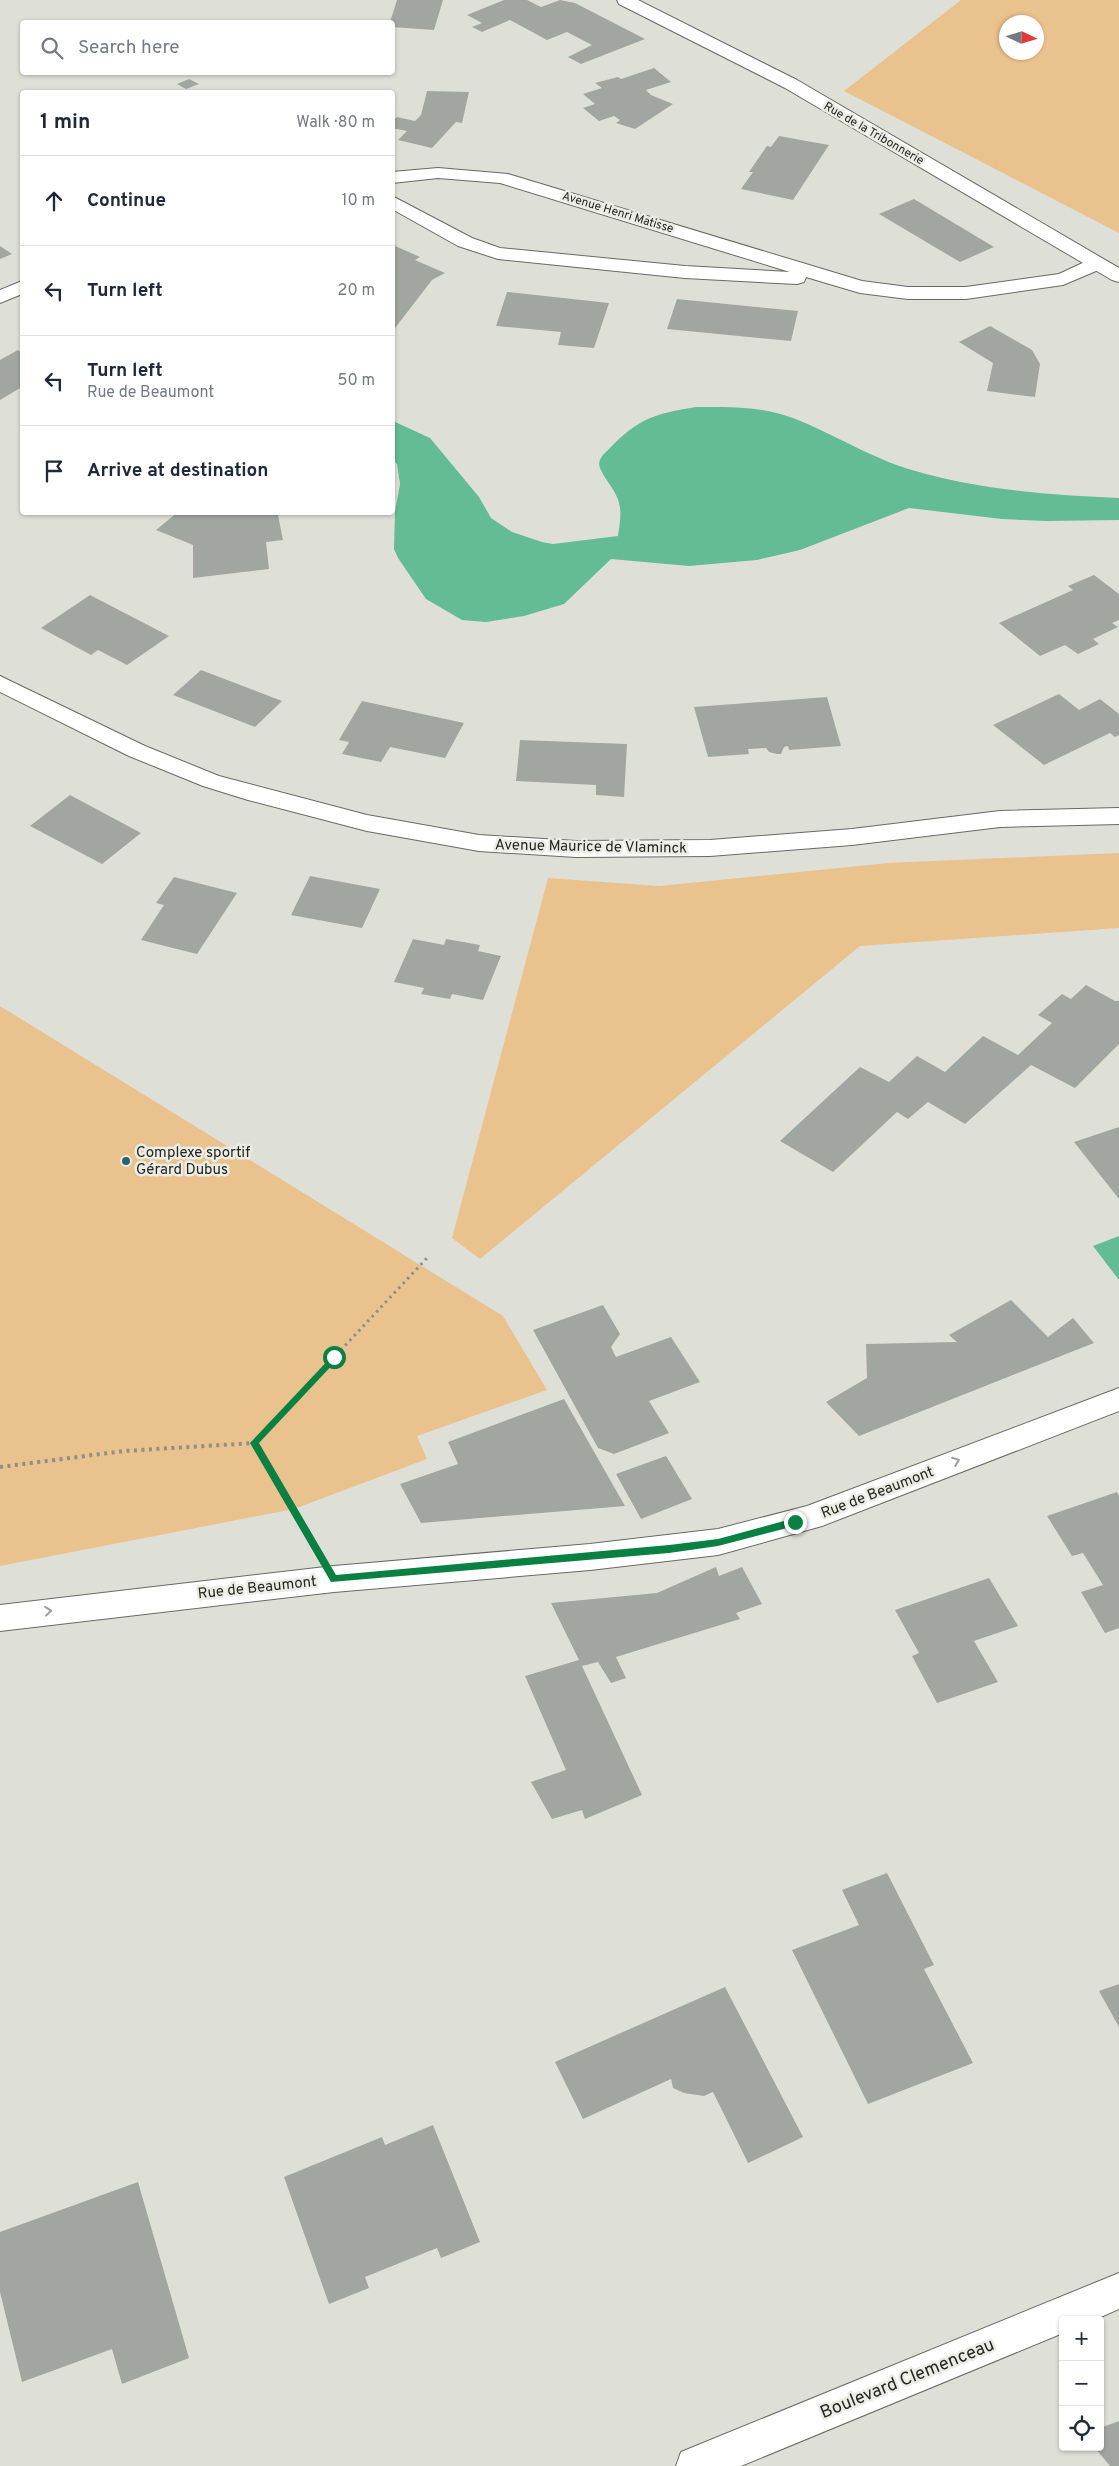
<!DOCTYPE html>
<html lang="en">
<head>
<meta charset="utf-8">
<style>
  body { margin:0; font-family:Overpass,sans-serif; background:#f6f6f7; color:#1f2937 }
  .controls { position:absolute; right:15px; bottom:15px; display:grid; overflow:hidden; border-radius:5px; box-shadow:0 1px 4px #0004 }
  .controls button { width:45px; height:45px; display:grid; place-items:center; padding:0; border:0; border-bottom:1px solid #e0e1e3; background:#fff; color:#1f2937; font:25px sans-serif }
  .compass { position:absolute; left:999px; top:15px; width:45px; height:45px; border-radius:50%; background:#fff; box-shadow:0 1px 4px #0004; rotate:94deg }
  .stop { position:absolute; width:15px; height:15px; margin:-11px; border:4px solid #0b8043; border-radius:50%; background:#fff }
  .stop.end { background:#0b8043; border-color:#fff; box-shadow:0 1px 5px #0008 }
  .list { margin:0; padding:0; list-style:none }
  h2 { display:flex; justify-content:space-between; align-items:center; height:65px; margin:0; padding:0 20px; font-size:21px }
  h2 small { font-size:16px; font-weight:400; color:#747a83 }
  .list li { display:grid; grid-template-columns:32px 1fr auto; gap:15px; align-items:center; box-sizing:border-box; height:90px; padding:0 20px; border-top:1px solid #e0e1e3 }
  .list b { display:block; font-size:19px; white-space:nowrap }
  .list p { margin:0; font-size:16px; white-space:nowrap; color:#747a83 }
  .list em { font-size:16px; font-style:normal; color:#747a83 }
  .icon { flex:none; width:28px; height:28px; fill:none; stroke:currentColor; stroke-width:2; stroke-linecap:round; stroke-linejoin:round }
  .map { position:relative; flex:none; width:1119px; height:2466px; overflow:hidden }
  .search { position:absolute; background:#fff; box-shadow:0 1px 4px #0004; left:20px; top:20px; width:375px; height:55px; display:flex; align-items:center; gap:12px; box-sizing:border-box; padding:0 18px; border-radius:5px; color:#747a83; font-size:19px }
  .panel { position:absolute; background:#fff; box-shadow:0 1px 4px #0004; left:20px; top:90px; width:375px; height:425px; border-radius:5px }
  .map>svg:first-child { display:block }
  .green { fill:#eac28d; fill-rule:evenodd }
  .water { fill:#63bc93 }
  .building { fill:#a1a7a0 }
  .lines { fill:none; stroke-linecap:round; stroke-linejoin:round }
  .minor-casing { stroke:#686a62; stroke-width:2 }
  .tertiary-casing { stroke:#686a62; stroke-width:2 }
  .path-far1 { stroke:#8e8f89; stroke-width:3; stroke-dasharray:2.5 4; stroke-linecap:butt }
  .path { stroke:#8e8f89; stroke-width:4; stroke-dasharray:3 4.5; stroke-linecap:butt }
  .minor { fill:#fff; fill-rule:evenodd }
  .tertiary { fill:#fff; fill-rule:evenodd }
  .oneway { stroke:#9d9e9c }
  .route { fill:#0b8043 }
  .poi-dot { fill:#27617a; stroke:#ebede5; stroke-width:2 }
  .labels { text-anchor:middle; stroke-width:5; stroke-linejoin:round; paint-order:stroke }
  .far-street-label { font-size:12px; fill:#262723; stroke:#ebede5 }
  .street-label { font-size:15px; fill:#262723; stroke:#ebede5 }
  .poi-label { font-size:15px; fill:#262723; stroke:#ebede5; text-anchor:start }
  .near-street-label { font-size:18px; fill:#262723; stroke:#ebede5 }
</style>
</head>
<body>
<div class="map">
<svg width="1119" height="2466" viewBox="0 0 1119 2466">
  <rect width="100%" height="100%" fill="#dee0d7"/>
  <path class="green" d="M 961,0 L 1119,0 L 1119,233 L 844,91 ZM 1036,22 L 1036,52 L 1006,52 L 1006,22 Z
    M 1119,853 L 1119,928 L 860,946 L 480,1259 L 452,1238 L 548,878 L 659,886 L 888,863 Z
    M 0,1006 L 503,1316 L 547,1390 L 417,1436 L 427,1459 L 294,1509 L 0,1566 Z"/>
  <path class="water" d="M 696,407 C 728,407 762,406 793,418 C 832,433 873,459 912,470 C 979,490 1050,495 1119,498 L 1119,520 L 1046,521 L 1002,519 L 909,508 L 800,550 L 757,560 L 689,566 L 611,559 L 564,604 L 524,616 L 486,622 L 462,620 L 426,599 L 398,558 L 394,549 L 395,512 L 400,484 L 397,464 L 393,460 L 393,421 L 430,438 L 479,497 L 491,518 L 512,532 L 542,542 L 553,544 L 618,536 C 620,522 623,508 616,495 C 612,486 604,478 600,468 C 597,460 603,455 609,449 C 639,418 654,414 696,407 Z
    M 1119,1236 L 1119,1280 L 1093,1246 Z"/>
  <path class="building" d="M 397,0 L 443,0 L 434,30 L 392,27 L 392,22 L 390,22 Z
    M 504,0 L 527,0 L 541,7 L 560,0 L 575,3 L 645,39 L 581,64 L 568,57 L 592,45 L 567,32 L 547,40 L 510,20 L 482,32 L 472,27 L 482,23 L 467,15 Z
    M 654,68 L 671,82 L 646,90 L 651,95 L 673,104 L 635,129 L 616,123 L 620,120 L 614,116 L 599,121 L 583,108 L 595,104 L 583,94 L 602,88 L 595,83 L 618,77 L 621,79 Z
    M 189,79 L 199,84 L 186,89 L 177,84 Z
    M 427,91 L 469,92 L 462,123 L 456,122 L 432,148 L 398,140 L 407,131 L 392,128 L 392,122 L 397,117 L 415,121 L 421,115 Z
    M 779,136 L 829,145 L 793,200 L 741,189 L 753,172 L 749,172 L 767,146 L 771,147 Z
    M 914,199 L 994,247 L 960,262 L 879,214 Z
    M 393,245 L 420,257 L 415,260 L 445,273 L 432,280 L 392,332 Z
    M 0,246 L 12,254 L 0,259 Z
    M 507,292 L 609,303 L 594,348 L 558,345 L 561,332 L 496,326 Z
    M 677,299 L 798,311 L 791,341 L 667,329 Z
    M 990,326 L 1032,350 L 1040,364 L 1035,397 L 987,391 L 993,363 L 959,342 Z
    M 18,350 L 22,353 L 22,387 L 0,400 L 0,360 Z
    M 178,512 L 278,515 L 283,540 L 266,542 L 269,569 L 193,578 L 193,545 L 156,530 Z
    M 1094,575 L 1119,594 L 1119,620 L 1112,623 L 1118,627 L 1093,639 L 1099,644 L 1078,654 L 1065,645 L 1040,656 L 999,623 L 1073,590 L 1068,586 Z
    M 90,595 L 169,636 L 127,665 L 98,650 L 91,655 L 41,628 Z
    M 201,670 L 282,701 L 255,727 L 173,695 Z
    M 1059,694 L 1079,710 L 1100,699 L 1119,714 L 1119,735 L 1115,737 L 1110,733 L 1044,765 L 993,725 Z
    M 827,697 L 841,746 L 789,750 L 788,746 L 784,747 L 781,754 L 777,754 L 769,752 L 766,748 L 748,749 L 749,754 L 708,757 L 694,707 Z
    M 362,701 L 464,723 L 445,758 L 390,747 L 381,762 L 342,754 L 349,742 L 339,740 Z
    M 520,740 L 627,744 L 624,797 L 596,795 L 596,785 L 516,781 Z
    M 70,795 L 141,833 L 102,864 L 30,826 Z
    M 310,876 L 380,889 L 362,928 L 291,915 Z
    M 174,877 L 237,893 L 197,954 L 141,940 L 164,905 L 156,903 Z
    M 413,939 L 444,945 L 446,939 L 480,945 L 478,951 L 501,956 L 483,1000 L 452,994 L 450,999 L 421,994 L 424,988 L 394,982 Z
    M 1086,985 L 1115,1001 L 1119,1001 L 1119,1044 L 1075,1088 L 1031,1065 L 965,1124 L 928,1102 L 908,1119 L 897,1112 L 833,1172 L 780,1141 L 860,1067 L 889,1082 L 917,1056 L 945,1072 L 983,1036 L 1018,1055 L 1052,1023 L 1038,1015 L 1062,994 L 1071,999 Z
    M 1119,1127 L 1119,1199 L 1074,1142 Z
    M 1011,1300 L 1048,1337 L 1073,1318 L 1094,1343 L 859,1436 L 826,1402 L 867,1378 L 866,1344 L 957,1342 L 949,1335 Z
    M 603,1305 L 620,1334 L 611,1347 L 616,1357 L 671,1337 L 700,1382 L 649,1401 L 669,1433 L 614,1454 L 598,1448 L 533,1330 Z
    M 564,1399 L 625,1506 L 421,1523 L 400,1484 L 458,1464 L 448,1442 Z
    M 666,1456 L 692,1499 L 641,1519 L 616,1474 Z
    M 1117,1492 L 1119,1496 L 1119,1628 L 1105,1633 L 1081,1592 L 1103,1585 L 1083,1553 L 1072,1556 L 1047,1516 Z
    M 716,1567 L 719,1576 L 742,1567 L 762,1604 L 736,1613 L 740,1619 L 616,1657 L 626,1678 L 611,1683 L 598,1662 L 582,1666 L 642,1795 L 585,1819 L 582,1810 L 552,1819 L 531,1782 L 566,1770 L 525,1676 L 579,1660 L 551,1603 L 657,1593 Z
    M 989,1578 L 1018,1626 L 974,1641 L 998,1682 L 937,1703 L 912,1656 L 919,1653 L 895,1610 Z
    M 887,1873 L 934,1965 L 924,1969 L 973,2063 L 868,2104 L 792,1950 L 859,1925 L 842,1890 Z
    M 1119,1984 L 1119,2027 L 1099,1991 Z
    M 725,1987 L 803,2137 L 748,2163 L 713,2092 L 704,2096 L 684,2093 L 673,2088 L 671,2079 L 583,2119 L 555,2062 Z
    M 433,2125 L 480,2242 L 441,2258 L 437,2248 L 365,2277 L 369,2288 L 329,2304 L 284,2177 L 382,2137 L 385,2145 Z
    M 138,2182 L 189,2358 L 122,2384 L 112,2349 L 22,2382 L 0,2292 L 0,2232 Z
    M 1119,2421 L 1119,2466 L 1110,2466 L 1094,2447 L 1100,2447 L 1100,2428 Z"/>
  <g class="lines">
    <g class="minor-casing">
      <path id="minor" d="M 438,168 L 508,174 L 862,281 L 908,287 L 966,287 L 1059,274 L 1089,260 L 1103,260 L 1106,264 L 1103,268 L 1063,285 L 966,299 L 908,299 L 860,293 L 806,277 L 804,282 L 797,284 L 685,278 L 498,259 L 458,246 L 392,209 L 392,196 L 472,238 L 500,248 L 685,266 L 790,272 L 500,183 L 438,178 L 392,183 L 392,172 Z
        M 22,281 L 22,294 L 0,303 L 0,290 Z
        M 0,676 L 145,746 L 219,776 L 367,815 L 479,835 L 576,841 L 710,840 L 852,829 L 1000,811 L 1119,808 L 1119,824 L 1000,827 L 852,845 L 710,856 L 576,857 L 479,851 L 367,831 L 248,800 L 203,786 L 129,756 L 0,692 Z
        M 1119,1388 L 1119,1411 L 822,1526 L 718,1555 L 590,1570 L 334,1592 L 0,1631 L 0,1605 L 334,1566 L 590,1544 L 718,1529 L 807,1506 Z"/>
    </g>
    <g class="tertiary-casing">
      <path id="tertiary" d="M 617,0 L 638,0 L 797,80 L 1119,268 L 1119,282 L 1112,280 L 785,88 L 619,4 Z
        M 1119,2273 L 1119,2309 L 1094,2320 L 1063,2320 L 1063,2333 L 741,2466 L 676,2466 L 681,2452 Z"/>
    </g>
    <path class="path-far1" d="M 283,1412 L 427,1258"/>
    <path class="path" d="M 254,1443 L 285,1410
      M 0,1467 L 124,1451 L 254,1443 L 310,1537"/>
    <use href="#minor" class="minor"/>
    <use href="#tertiary" class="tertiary"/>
  </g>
  <defs><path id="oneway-chevron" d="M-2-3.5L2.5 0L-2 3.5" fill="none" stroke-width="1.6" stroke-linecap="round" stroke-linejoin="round" transform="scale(1.25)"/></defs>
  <g class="oneway">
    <use href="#oneway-chevron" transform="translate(956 1461) rotate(-21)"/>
    <use href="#oneway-chevron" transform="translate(48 1611) rotate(-6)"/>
  </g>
  <path class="route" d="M 334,1354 L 338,1357 L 337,1360 L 259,1443 L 336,1575 L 669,1545 L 718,1539 L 795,1518 L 799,1522 L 795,1526 L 718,1546 L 669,1553 L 331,1582 L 250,1443 Z"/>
  <circle class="poi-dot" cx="126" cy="1161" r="5"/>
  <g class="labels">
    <g class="far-street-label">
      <text transform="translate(874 133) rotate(30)" y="4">Rue de la Tribonnerie</text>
      <text transform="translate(618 212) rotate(17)" y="4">Avenue Henri Matisse</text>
    </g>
    <g class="street-label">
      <text transform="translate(591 846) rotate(1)" y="5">Avenue Maurice de Vlaminck</text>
      <text transform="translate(877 1492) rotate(-21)" y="5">Rue de Beaumont</text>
      <text transform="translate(257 1587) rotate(-6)" y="5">Rue de Beaumont</text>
    </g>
    <g class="poi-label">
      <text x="136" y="1157">Complexe sportif<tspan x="136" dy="17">Gérard Dubus</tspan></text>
    </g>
    <g class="near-street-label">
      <text transform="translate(907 2378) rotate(-22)" y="6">Boulevard Clemenceau</text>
    </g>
  </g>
</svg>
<div class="controls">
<button>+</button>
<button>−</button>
<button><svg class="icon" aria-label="locate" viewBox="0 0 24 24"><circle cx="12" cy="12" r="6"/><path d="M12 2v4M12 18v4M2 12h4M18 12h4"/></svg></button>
</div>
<svg class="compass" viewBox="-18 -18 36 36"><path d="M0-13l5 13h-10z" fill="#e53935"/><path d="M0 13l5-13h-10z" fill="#747a83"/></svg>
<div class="stop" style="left:334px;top:1357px"></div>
<div class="stop end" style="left:795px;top:1522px"></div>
<div class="search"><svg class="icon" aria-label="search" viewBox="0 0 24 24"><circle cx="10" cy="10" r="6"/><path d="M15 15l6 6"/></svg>Search here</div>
<section class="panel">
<h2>1 min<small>Walk · 80 m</small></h2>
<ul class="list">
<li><svg class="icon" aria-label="ahead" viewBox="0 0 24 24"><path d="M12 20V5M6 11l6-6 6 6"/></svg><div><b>Continue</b></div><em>10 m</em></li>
<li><svg class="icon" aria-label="left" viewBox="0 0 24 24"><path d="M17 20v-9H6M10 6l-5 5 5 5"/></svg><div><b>Turn left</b></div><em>20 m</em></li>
<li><svg class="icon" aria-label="left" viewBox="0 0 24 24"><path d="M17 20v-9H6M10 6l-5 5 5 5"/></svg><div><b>Turn left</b><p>Rue de Beaumont</p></div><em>50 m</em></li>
<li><svg class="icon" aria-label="arrive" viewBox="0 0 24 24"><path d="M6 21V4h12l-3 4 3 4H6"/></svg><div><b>Arrive at destination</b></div></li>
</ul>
</section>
</div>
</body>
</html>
